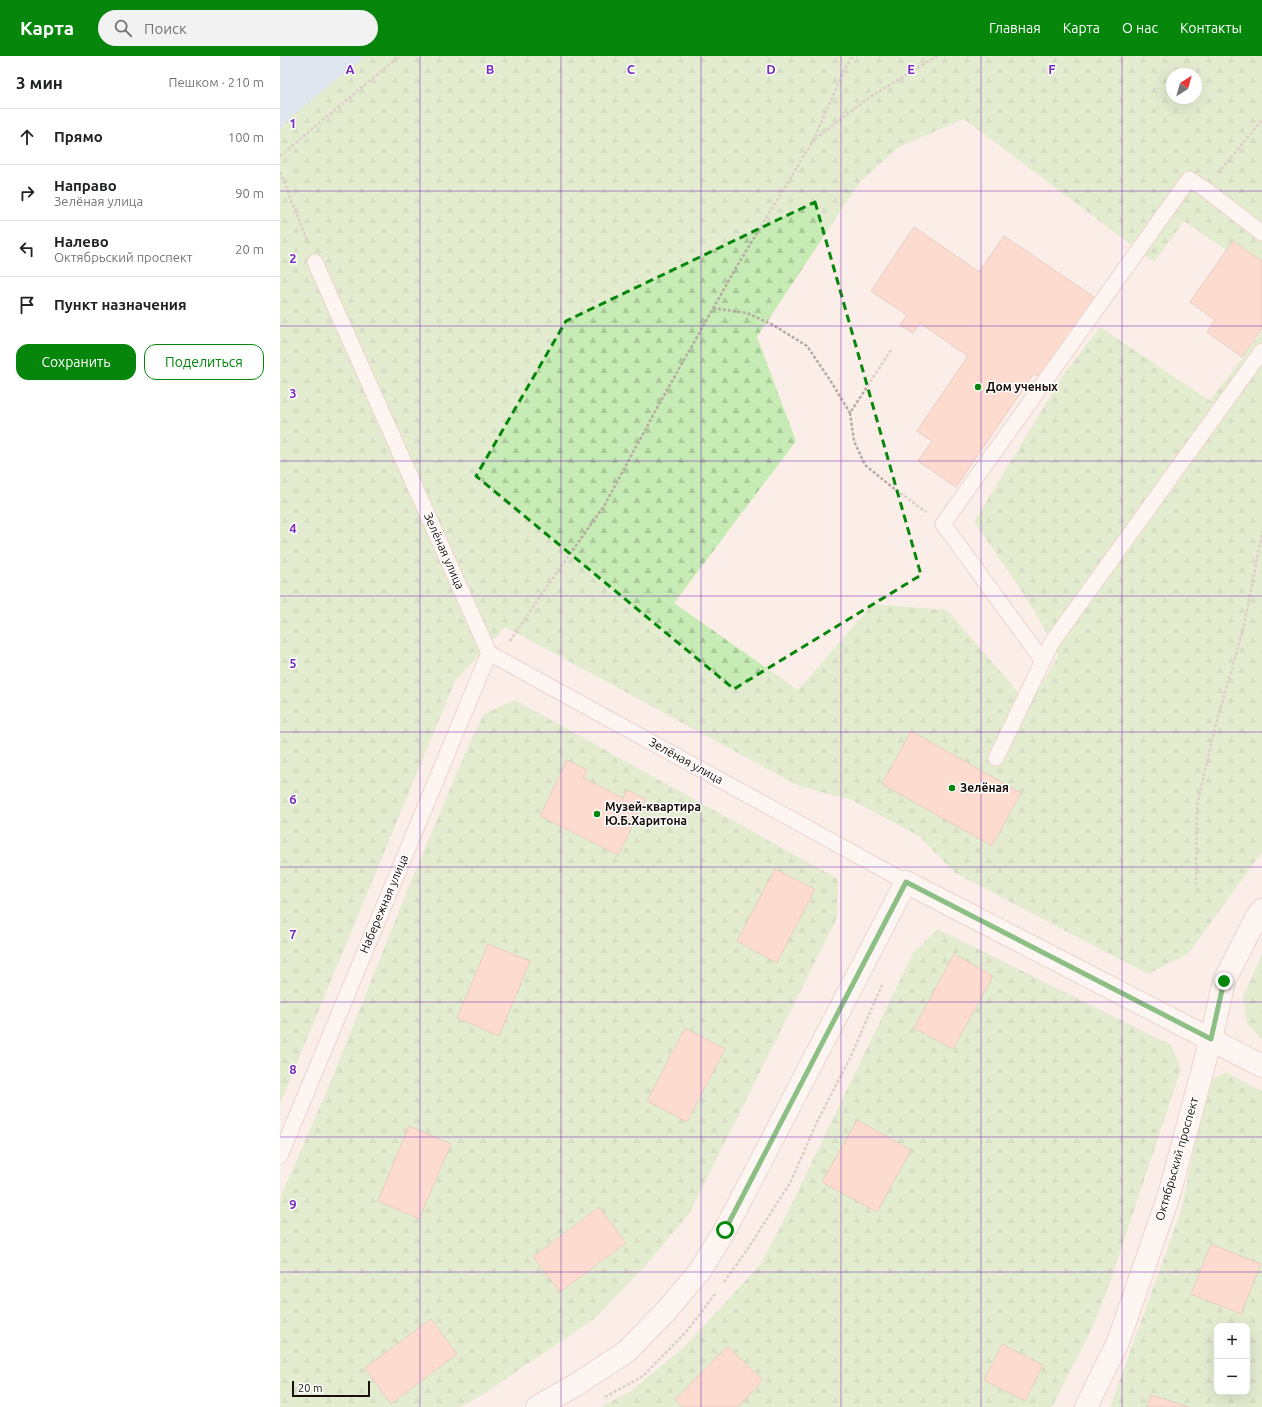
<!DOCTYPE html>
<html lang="ru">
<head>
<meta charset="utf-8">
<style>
  body { margin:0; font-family:Ubuntu,sans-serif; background:#f2f2f2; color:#202124 }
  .controls { position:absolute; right:12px; bottom:12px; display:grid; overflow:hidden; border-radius:8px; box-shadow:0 4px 16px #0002 }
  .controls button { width:36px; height:36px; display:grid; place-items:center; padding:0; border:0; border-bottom:1px solid #e0e0e0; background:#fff; color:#202124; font:20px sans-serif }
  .compass { position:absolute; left:886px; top:12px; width:36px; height:36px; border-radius:50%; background:#fff; box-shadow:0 4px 16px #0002; rotate:37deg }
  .scale { position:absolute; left:12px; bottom:10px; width:78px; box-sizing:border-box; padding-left:4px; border:2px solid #190e09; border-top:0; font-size:11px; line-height:14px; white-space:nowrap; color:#190e09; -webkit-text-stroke:3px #fff; paint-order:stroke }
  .stop { position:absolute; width:12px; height:12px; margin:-9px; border:3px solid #06870b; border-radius:50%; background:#fff }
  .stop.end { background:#06870b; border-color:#fff; box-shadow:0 1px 4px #0008 }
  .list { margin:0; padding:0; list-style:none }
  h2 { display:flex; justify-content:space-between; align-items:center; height:52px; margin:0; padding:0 16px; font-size:17px }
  h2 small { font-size:13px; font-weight:400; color:#757577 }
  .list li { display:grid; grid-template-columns:26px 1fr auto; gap:12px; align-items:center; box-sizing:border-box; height:56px; padding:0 16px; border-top:1px solid #e0e0e0 }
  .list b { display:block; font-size:15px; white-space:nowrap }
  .list p { margin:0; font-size:13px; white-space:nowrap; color:#757577 }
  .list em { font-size:13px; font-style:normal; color:#757577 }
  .actions { display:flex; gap:8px; padding:12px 16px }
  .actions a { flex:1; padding:9px 0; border:1px solid #06870b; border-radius:12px; text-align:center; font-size:14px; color:#06870b }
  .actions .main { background:#06870b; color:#fff }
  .icon { flex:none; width:22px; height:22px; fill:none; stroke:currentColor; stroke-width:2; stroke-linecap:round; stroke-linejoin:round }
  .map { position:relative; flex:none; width:982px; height:1351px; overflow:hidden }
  header { display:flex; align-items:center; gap:24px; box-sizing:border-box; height:56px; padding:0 20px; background:#06870b; color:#fff }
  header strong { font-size:19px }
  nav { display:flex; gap:22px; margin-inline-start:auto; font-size:14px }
  .search { width:280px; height:36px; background:#f2f2f2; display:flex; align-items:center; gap:10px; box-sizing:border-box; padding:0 14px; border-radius:22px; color:#757577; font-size:15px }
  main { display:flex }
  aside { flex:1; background:#fff }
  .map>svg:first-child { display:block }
  .forest { fill:url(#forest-firs); fill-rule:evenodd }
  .water { fill:#bcdef9 }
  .building { fill:#fec8b2; stroke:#c8a698 }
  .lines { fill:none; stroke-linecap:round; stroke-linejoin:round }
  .service-casing { stroke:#d8b6a8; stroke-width:17 }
  .minor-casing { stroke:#d8b6a8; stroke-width:24 }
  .path { stroke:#b7aaa4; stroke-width:2.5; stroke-dasharray:3 2; stroke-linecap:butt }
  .service { stroke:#fff; stroke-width:15 }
  .minor { stroke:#fff; stroke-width:22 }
  .route { stroke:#06870b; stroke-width:5 }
  .marked { fill:none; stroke:#06870b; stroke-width:3; stroke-dasharray:8 5; stroke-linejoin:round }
  .grid { fill:none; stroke:#7b2cbf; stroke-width:1; stroke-opacity:0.55 }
  .poi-dot { fill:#06870b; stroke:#fff; stroke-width:1.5 }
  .labels { text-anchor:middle; stroke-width:3; stroke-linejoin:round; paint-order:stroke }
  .poi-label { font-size:12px; font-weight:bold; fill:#190e09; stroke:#fff; text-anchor:start }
  .street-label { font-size:12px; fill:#190e09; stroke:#fff }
  .grid-label { font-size:13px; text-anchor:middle; font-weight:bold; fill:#7b2cbf; stroke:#fff; stroke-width:3; stroke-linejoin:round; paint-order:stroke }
</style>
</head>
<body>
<header>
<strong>Карта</strong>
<div class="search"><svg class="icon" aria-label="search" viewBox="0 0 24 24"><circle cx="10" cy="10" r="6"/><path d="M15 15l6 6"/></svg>Поиск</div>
<nav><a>Главная</a><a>Карта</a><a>О нас</a><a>Контакты</a></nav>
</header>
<main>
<aside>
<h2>3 мин<small>Пешком · 210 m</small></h2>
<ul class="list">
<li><svg class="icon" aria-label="ahead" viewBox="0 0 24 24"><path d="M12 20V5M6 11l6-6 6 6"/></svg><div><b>Прямо</b></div><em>100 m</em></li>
<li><svg class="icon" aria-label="right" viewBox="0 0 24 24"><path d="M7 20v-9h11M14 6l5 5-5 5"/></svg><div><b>Направо</b><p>Зелёная улица</p></div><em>90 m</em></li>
<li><svg class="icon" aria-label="left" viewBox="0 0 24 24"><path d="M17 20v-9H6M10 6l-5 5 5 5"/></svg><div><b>Налево</b><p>Октябрьский проспект</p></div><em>20 m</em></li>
<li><svg class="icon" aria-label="arrive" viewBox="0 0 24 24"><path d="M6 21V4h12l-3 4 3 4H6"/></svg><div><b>Пункт назначения</b></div></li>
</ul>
<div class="actions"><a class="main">Сохранить</a><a>Поделиться</a></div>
</aside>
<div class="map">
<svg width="982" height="1351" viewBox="0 0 982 1351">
  <defs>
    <pattern id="forest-firs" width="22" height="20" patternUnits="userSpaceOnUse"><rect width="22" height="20" fill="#c7ebb4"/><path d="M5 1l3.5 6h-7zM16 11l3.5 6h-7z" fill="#aac899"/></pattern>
  </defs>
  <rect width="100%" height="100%" fill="#fbede7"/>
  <path class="forest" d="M 85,0 L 982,0 L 982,219 L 904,165 L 874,206 L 684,63 L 619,91 L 579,127 L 477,281 L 516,385 L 394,547 L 518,634 L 593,548 L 667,554 L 749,649 L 778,600 C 756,552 724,509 694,466 L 782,321 L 820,271 L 930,345 L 982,275 L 982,796 L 908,898 L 868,918 L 675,817 L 639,780 L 572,744 L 519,730 L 225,571 L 175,625 L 0,1048 L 0,73 L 14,58 ZM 892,18 L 916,18 L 916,42 L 892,42 Z
    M 235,644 L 558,823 L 557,862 L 410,1156 L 366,1209 L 314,1263 L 202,1339 L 180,1351 L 0,1351 L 0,1142 L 46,1037 L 132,823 L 189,688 L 204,658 Z
    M 658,873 L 891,989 L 901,1013 L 829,1230 L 813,1270 L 772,1351 L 321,1351 L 351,1335 L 404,1291 L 480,1209 L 500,1172 L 633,897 Z
    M 982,898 L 982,984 L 967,967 L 963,941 Z
    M 946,1016 L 982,1035 L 982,1351 L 830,1351 L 901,1155 L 919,1068 L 931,1024 ZM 937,1270 L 967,1270 L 967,1336 L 937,1336 Z"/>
  <path class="water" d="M 0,0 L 85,0 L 14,58 L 0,73 Z"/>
  <path class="building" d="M 634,171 L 699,216 L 724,180 L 817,243 L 762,323 L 754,317 L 676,431 L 638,405 L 652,385 L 637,375 L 688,300 L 640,267 L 633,277 L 620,269 L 627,259 L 591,235 Z
    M 953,185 L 982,205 L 982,272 L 962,301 L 927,276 L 935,264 L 910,246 Z
    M 631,675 L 741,737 L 712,790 L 602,728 Z
    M 287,704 L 307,714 L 303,722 L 343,742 L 347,734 L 366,743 L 338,799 L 260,760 Z
    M 495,813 L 535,833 L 497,907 L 457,885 Z
    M 208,888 L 250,905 L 219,980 L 177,962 Z
    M 674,898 L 713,920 L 673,993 L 634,972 Z
    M 405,972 L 445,993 L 407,1066 L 367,1045 Z
    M 577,1064 L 631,1094 L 597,1156 L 542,1126 Z
    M 129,1070 L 171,1088 L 139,1163 L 98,1145 Z
    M 319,1151 L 346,1187 L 280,1236 L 253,1201 Z
    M 931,1188 L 981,1208 L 961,1258 L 911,1238 Z
    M 151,1263 L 177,1298 L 111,1348 L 85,1312 Z
    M 722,1288 L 763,1309 L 745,1345 L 704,1324 Z
    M 447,1290 L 483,1324 L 458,1351 L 402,1351 L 395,1344 Z
    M 871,1339 L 909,1351 L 867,1351 Z"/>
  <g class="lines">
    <g class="service-casing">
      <path id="service" d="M 35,206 L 209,597 L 626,826
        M 763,605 L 663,468 L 909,123 L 925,133 L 982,177
        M 716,702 L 772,586 L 982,295
        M 0,1100 L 209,597"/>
    </g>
    <g class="minor-casing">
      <path id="minor" d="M 257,1351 L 294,1330 L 346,1296 L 386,1255 L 420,1215 L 445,1174 L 626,826 L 982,1010
        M 806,1351 L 838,1286 L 889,1139 L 931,983 L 944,925 L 976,862 L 982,854"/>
    </g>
    <path class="path" d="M 535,83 L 590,41 L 657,0
      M 0,100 L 119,0
      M 0,116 L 28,187
      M 938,117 L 982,64
      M 433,252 L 467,257 L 493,269 L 527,290 L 550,324 L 570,357
      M 611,294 L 570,357 L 574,385 L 585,409 L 612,431 L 646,456
      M 230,585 L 270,526 L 324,450 L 378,350 L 457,210 L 534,83 L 565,12 L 573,0
      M 916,829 L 917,749 L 935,671 L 963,574 L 982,478
      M 444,1226 L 467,1194 L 510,1127 L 537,1066 L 570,1002 L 602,929
      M 325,1341 L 363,1320 L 406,1276 L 435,1238"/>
    <use href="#service" class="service"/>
    <use href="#minor" class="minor"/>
  </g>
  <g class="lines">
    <path class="route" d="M 445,1174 L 626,826 L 931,983 L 944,925"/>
  </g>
  <path d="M0 0H982V1351H0ZM 535,146 L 641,519 L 454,633 L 196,420 L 286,265 Z" fill="#fbede7" fill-opacity=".55" fill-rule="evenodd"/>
  <path class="marked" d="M 535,146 L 641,519 L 454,633 L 196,420 L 286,265 Z"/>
  <path class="grid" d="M 140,0 L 140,1351M 281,0 L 281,1351M 421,0 L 421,1351M 561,0 L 561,1351M 701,0 L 701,1351M 842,0 L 842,1351M 0,135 L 982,135M 0,270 L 982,270M 0,405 L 982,405M 0,540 L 982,540M 0,676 L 982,676M 0,811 L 982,811M 0,946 L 982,946M 0,1081 L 982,1081M 0,1216 L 982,1216"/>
  <g class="poi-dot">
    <circle cx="698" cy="331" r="4"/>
    <circle cx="672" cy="732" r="4"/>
    <circle cx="317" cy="758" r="4"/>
  </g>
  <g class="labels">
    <g class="poi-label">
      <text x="706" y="335">Дом ученых</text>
      <text x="680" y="736">Зелёная</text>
      <text x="325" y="755">Музей-квартира<tspan x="325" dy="14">Ю.Б.Харитона</tspan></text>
    </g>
    <g class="street-label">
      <text transform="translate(164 495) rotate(66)" y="4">Зелёная улица</text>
      <text transform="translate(406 705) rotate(29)" y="4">Зелёная улица</text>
      <text transform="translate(104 848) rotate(-67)" y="4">Набережная улица</text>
      <text transform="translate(897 1103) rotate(-74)" y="4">Октябрьский проспект</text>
    </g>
  </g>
  <g class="grid-label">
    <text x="70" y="18">A</text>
    <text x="210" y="18">B</text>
    <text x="351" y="18">C</text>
    <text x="491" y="18">D</text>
    <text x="631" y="18">E</text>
    <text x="772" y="18">F</text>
    <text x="13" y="72">1</text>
    <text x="13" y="207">2</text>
    <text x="13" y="342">3</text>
    <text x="13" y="477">4</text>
    <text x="13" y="612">5</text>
    <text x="13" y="748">6</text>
    <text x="13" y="883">7</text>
    <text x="13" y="1018">8</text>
    <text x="13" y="1153">9</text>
  </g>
</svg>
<div class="controls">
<button>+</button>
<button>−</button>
</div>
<svg class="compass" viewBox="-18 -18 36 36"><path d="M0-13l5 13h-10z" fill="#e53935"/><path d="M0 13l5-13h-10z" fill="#757577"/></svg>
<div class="scale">20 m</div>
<div class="stop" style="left:445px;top:1174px"></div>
<div class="stop end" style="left:944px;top:925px"></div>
</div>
</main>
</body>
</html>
